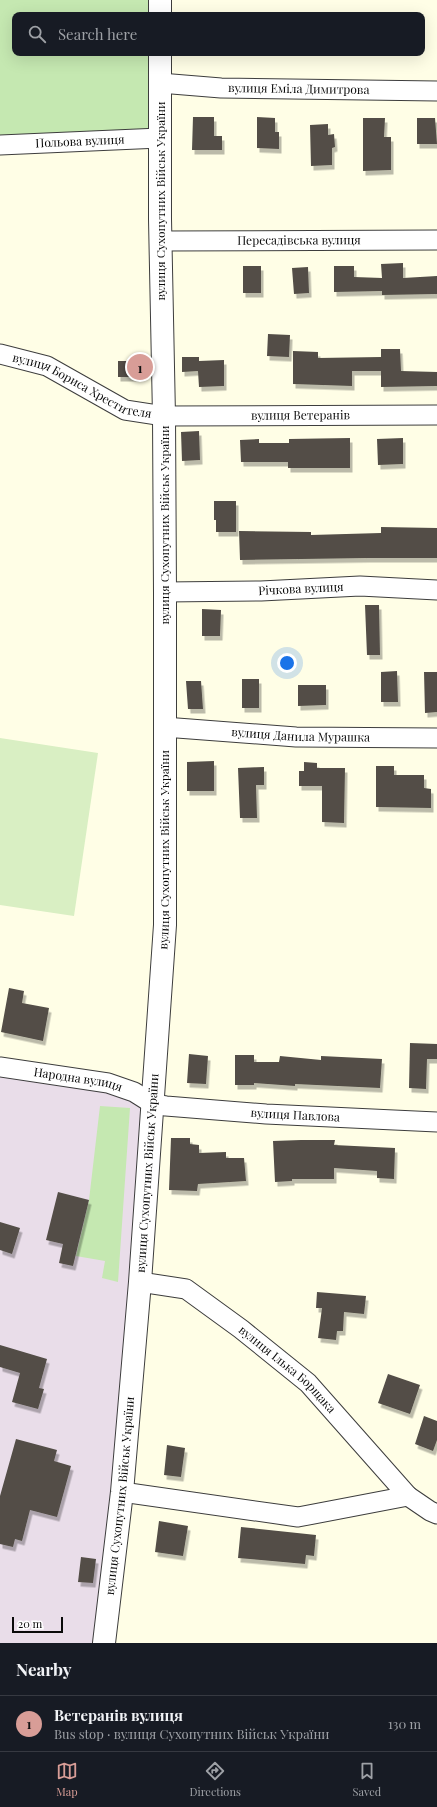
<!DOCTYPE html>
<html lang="en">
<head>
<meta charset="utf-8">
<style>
  body { margin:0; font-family:"Playfair Display",serif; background:#242831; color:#f1f3f6 }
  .scale { position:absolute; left:12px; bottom:10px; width:51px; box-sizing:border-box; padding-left:4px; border:2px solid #0a0a0a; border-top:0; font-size:11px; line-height:14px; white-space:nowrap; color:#0a0a0a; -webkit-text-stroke:3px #fff; paint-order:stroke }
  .you { position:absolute; left:287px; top:663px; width:14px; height:14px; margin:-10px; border:3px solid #fff; border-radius:50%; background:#1a73e8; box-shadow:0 0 0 6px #1a73e833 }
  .badge { display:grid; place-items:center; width:26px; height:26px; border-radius:50%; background:#d89d97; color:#111; font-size:13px; font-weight:700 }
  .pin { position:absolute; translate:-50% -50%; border:2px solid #fff; box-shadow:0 1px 4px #0006 }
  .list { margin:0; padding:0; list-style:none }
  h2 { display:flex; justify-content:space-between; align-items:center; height:52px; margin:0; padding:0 16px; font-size:17px }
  h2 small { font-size:13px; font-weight:400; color:#9ea1a6 }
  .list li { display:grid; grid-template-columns:26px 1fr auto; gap:12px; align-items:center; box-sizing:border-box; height:56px; padding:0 16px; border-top:1px solid #363941 }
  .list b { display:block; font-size:15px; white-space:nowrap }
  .list p { margin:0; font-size:13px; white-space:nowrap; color:#9ea1a6 }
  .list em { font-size:13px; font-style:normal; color:#9ea1a6 }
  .icon { flex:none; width:22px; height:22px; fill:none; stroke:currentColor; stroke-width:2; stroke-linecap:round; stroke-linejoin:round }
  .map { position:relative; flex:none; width:437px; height:1643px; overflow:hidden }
  .search { position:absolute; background:#171b24; box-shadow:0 4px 16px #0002; left:12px; right:12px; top:12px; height:44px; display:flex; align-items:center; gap:10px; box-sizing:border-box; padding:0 14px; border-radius:8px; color:#9ea1a6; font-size:15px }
  .sheet { height:108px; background:#171b24 }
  nav { display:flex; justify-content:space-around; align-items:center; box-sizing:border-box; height:56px; border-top:1px solid #363941; background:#171b24; font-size:11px; color:#9ea1a6 }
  nav a { display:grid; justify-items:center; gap:2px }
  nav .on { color:#d89d97 }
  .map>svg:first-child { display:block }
  .industrial { fill:#e9dde9 }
  .green { fill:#c5e8b1 }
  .pitch { fill:#d9efc3 }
  .building { fill:#524d46; filter:url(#shadow) }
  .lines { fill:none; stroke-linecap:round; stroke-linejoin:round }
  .minor-casing { stroke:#3d3d3d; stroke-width:21 }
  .tertiary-casing { stroke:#3d3d3d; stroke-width:24 }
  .minor { stroke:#fff; stroke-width:19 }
  .tertiary { stroke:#fff; stroke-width:22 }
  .labels { text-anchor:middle; stroke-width:4; stroke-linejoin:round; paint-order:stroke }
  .street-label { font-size:12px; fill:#0a0a0a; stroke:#fff }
</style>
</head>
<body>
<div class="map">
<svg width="437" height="1643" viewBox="0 0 437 1643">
  <defs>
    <filter id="shadow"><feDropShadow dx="2.5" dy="4.5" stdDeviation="0" flood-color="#0004"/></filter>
  </defs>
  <rect width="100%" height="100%" fill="#fffee6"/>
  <path class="industrial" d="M 0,1070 L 107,1088 L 142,1103 L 132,1280 L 97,1643 L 0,1643 Z"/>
  <path class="green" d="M 0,0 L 153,0 L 153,15 L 15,15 L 15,53 L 153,53 L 152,126 L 148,132 L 0,141 Z
    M 100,1106 L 130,1108 L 118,1282 L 102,1278 L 105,1261 L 76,1256 L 89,1200 Z"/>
  <path class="pitch" d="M 0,738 L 98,753 L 74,916 L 0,905 Z"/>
  <path class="building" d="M 193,117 L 214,117 L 214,136 L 222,136 L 222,150 L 192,150 Z
    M 257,117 L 275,118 L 275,132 L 279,132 L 279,149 L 257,148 Z
    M 363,118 L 385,118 L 384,137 L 391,137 L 391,170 L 363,171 Z
    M 417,118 L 435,118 L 437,144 L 417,144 Z
    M 328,124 L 328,135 L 334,134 L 335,147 L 332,148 L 332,165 L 311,166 L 310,125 Z
    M 403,263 L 403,278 L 437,276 L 437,294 L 382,295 L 382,291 L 334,292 L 334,266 L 354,266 L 354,277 L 382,278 L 381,264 Z
    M 243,266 L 261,266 L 261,293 L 243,293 Z
    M 308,267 L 309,293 L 294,294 L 292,268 Z
    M 268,334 L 290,335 L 289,357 L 267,356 Z
    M 381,349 L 400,349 L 401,371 L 437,372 L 437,386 L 381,387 L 381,371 L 352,371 L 352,386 L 293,384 L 293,351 L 318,352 L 318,358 L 381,357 Z
    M 182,357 L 199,357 L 199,361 L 224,360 L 224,386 L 199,387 L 198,371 L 182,372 Z
    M 118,361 L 137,361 L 137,377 L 118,377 Z
    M 199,431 L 200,460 L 182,461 L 181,432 Z
    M 350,438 L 350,468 L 288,468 L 288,462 L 241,462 L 240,440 L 259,439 L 259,443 L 289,443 L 289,439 Z
    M 403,438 L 403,464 L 378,465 L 377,439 Z
    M 214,501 L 236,501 L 236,532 L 216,532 L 216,520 L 214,520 Z
    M 381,527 L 437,528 L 437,558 L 368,558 L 240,560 L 239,531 L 311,532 L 311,535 L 381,533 Z
    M 365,605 L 379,605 L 380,655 L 367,655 Z
    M 202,609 L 221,610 L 220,636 L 202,636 Z
    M 397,671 L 398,702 L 381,702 L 381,672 Z
    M 424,672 L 437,672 L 437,712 L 425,713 Z
    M 242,679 L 259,679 L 259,708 L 242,708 Z
    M 186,681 L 201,681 L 203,709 L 188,709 Z
    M 298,685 L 326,685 L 326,705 L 298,706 Z
    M 214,761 L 214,791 L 187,791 L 187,762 Z
    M 304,762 L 317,763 L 317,768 L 345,768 L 344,823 L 322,822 L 322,786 L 299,786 L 299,771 L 304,771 Z
    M 376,766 L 394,766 L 394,775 L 424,775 L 424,788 L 431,789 L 431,808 L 376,807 Z
    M 264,767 L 264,785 L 256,785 L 257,818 L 240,818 L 238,768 Z
    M 9,988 L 24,991 L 22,1003 L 49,1008 L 43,1041 L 1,1032 Z
    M 410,1043 L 437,1044 L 437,1059 L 427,1059 L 426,1089 L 409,1088 Z
    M 189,1054 L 208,1056 L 206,1084 L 187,1083 Z
    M 235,1055 L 254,1055 L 254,1062 L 279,1062 L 280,1056 L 321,1060 L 321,1056 L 382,1059 L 380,1088 L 295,1084 L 295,1086 L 254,1083 L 254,1085 L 235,1085 Z
    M 171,1138 L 190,1138 L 190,1144 L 199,1145 L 199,1153 L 226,1152 L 226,1158 L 244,1158 L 246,1181 L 198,1184 L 197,1191 L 169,1190 Z
    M 301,1140 L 335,1140 L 334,1145 L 395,1148 L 394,1179 L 377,1178 L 377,1171 L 334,1168 L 334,1179 L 292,1179 L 292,1181 L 275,1182 L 273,1141 Z
    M 58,1192 L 89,1200 L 73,1266 L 59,1263 L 63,1244 L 46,1240 Z
    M 0,1222 L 20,1228 L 12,1254 L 0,1250 Z
    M 317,1292 L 366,1296 L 364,1314 L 344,1312 L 343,1331 L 337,1331 L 336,1340 L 318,1338 L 322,1308 L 316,1308 Z
    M 0,1345 L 47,1359 L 39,1388 L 44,1389 L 38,1409 L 12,1402 L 20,1373 L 0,1367 Z
    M 388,1374 L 420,1385 L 410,1414 L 378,1403 Z
    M 424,1416 L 437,1421 L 437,1440 L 433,1451 L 415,1444 Z
    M 16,1439 L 57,1450 L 54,1461 L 71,1466 L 57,1517 L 30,1510 L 22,1541 L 15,1539 L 13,1547 L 0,1544 L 0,1496 Z
    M 167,1445 L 185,1448 L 181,1477 L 164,1475 Z
    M 159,1521 L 188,1526 L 183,1556 L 155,1552 Z
    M 241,1527 L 316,1535 L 314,1556 L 306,1555 L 305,1564 L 238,1558 Z
    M 81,1557 L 96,1559 L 93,1583 L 78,1582 Z"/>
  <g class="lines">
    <g class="minor-casing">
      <g id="minor">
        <path id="s1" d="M 160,83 L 221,88 L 437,91"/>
        <path id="s2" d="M 0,145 L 160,138"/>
        <path id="s3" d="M 160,241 L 437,240"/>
        <path id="s4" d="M 0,354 L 47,366 L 125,410 L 164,416 L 437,415"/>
        <path id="s5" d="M 165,592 L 261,591 L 360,586 L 437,590"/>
        <path id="s6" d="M 164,727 L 296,737 L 437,738"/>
        <path id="s7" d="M 0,1067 L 108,1083 L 134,1092 L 153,1104 L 166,1106 L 266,1114 L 437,1122"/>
        <path id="s8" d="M 140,1282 L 186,1289 L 241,1329 L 308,1383 L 408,1496"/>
        <path d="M 122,1492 L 298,1517 L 408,1496 L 430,1511 L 437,1514"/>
      </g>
    </g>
    <g class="tertiary-casing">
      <g id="tertiary">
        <path d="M 160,15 L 160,0"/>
        <path id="s9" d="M 104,1643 L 122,1492 L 140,1282 L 165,925 L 165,592 L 164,416 L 160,219 L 160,53"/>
      </g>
    </g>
    <use href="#minor" class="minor"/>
    <use href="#tertiary" class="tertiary"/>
  </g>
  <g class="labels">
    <g class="street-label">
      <text dy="4" stroke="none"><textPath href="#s1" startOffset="139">вулиця Еміла Димитрова</textPath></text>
      <text dy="4" stroke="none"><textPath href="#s2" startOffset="80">Польова вулиця</textPath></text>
      <text transform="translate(161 201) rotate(-90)" y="4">вулиця Сухопутних Військ України</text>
      <text dy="4" stroke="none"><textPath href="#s3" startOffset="139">Пересадівська вулиця</textPath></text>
      <text dy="4" stroke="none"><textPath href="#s4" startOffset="89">вулиця Бориса Хрестителя</textPath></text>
      <text dy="4" stroke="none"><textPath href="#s4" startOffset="314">вулиця Ветеранів</textPath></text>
      <text transform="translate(165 525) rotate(-90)" y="4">вулиця Сухопутних Військ України</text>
      <text dy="4" stroke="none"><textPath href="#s5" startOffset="136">Річкова вулиця</textPath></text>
      <text dy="4" stroke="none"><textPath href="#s6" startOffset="137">вулиця Данила Мурашка</textPath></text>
      <text dy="4" stroke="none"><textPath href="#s9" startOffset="796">вулиця Сухопутних Військ України</textPath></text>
      <text dy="4" stroke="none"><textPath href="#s7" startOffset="79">Народна вулиця</textPath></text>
      <text dy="4" stroke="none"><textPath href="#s7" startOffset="302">вулиця Павлова</textPath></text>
      <text dy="4" stroke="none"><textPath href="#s9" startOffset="472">вулиця Сухопутних Військ України</textPath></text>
      <text dy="4" stroke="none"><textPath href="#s8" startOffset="176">вулиця Ілька Борщака</textPath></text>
      <text dy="4" stroke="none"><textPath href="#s9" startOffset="148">вулиця Сухопутних Військ України</textPath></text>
    </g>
  </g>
</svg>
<div class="scale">20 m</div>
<div class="you"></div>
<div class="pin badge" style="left:140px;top:367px">1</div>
<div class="search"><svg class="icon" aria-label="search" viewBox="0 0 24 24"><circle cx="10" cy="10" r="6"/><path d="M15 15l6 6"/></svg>Search here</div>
</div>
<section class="sheet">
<h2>Nearby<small></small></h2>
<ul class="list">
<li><span class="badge">1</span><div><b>Ветеранів вулиця</b><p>Bus stop · вулиця Сухопутних Військ України</p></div><em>130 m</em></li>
</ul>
</section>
<nav>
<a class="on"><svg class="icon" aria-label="map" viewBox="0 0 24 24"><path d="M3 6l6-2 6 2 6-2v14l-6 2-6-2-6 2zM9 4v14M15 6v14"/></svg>Map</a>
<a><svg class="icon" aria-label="directions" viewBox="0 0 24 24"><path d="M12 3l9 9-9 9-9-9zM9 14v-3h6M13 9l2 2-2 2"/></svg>Directions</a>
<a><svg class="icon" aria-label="saved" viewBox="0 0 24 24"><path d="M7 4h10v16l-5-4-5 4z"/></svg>Saved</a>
</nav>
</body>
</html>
